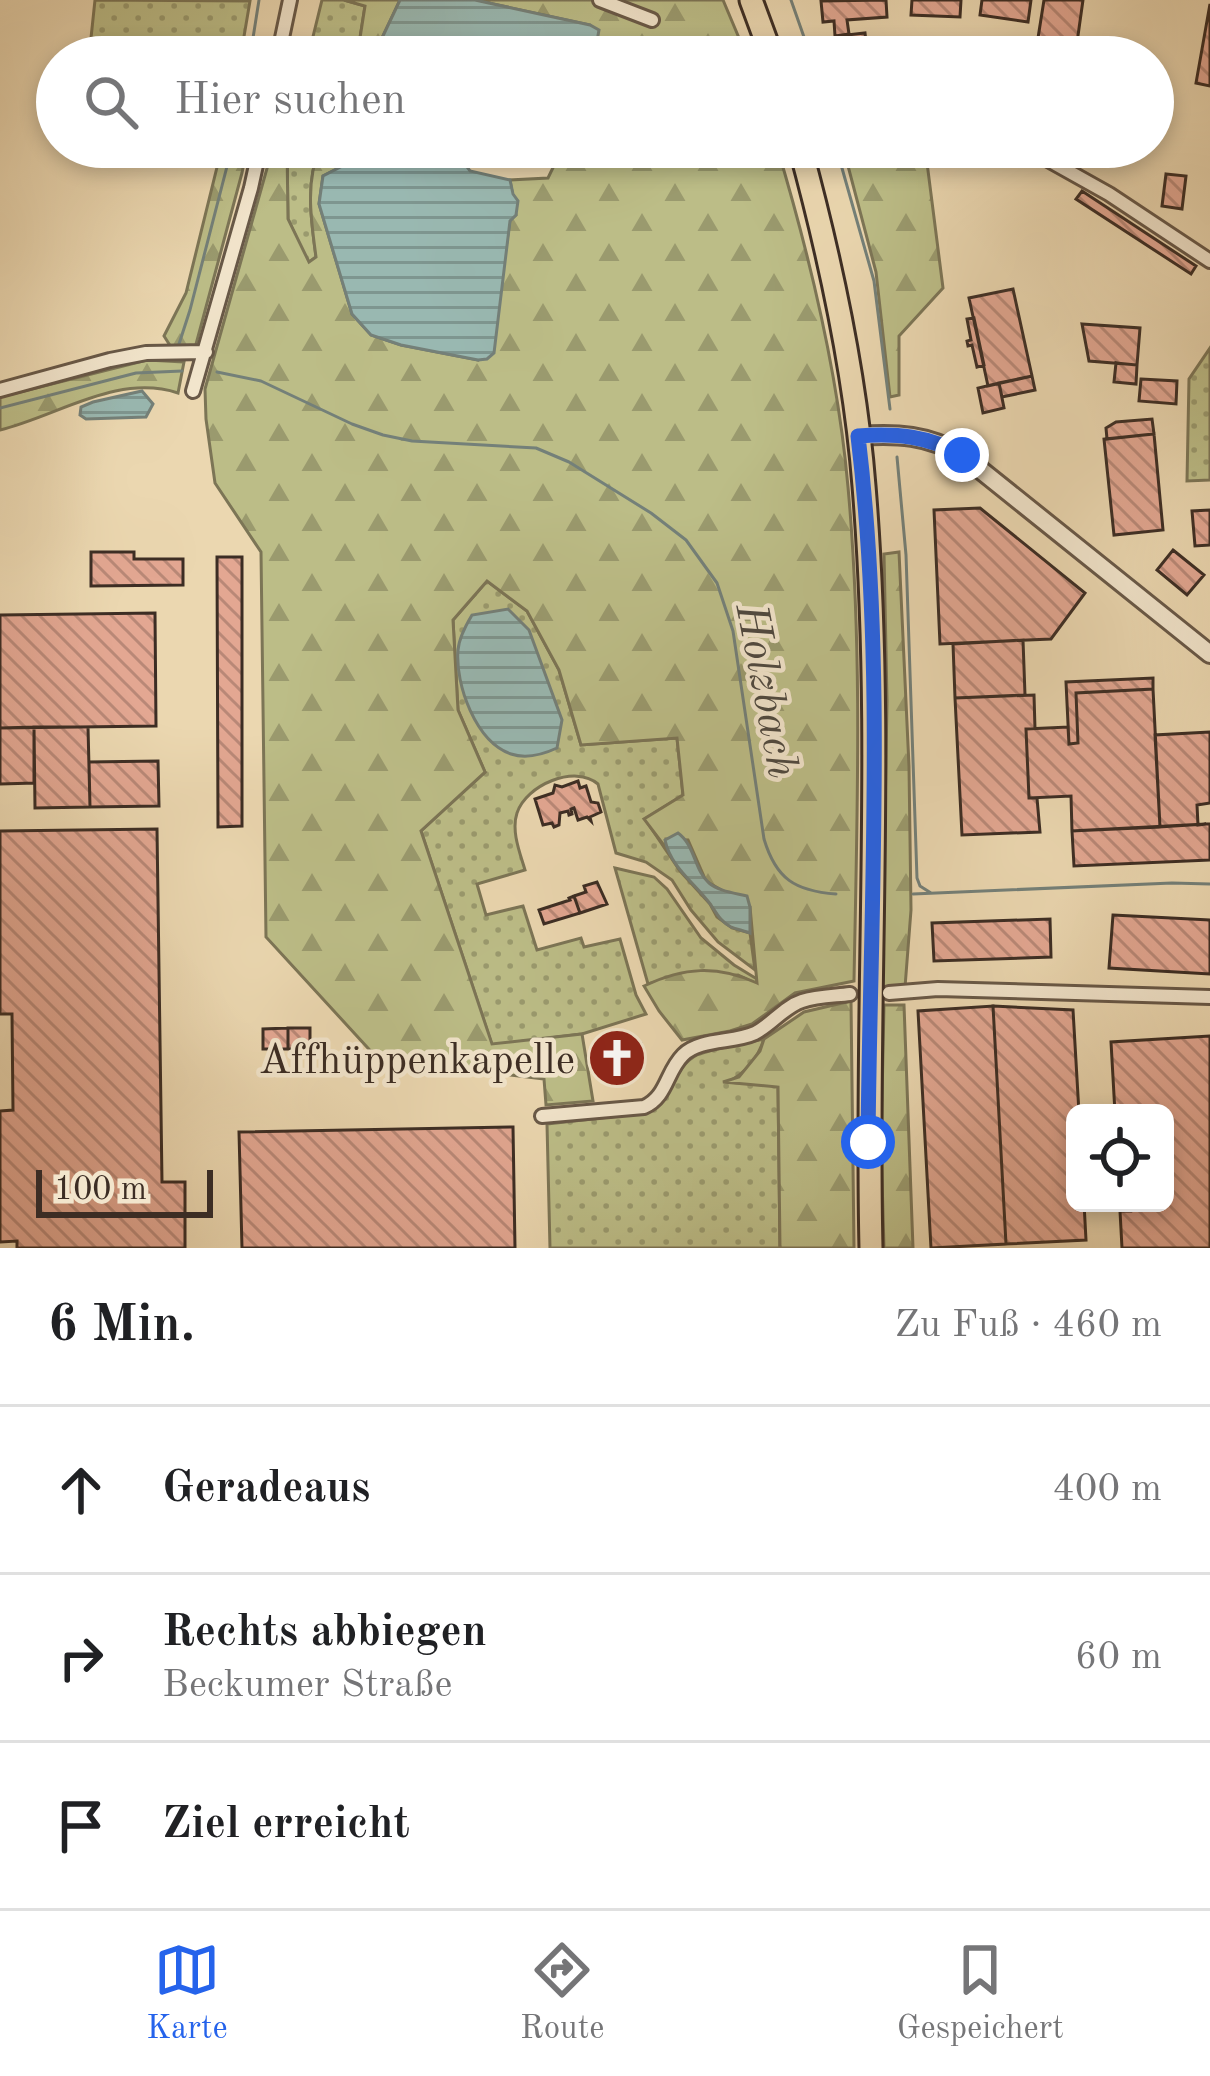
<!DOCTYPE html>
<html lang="de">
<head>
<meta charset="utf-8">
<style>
  body { margin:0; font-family:"Old Standard TT",serif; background:#f2f2f2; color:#202124 }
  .controls { position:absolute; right:36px; bottom:36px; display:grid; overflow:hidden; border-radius:18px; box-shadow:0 6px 18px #0003 }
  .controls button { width:108px; height:108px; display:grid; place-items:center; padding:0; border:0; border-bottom:3px solid #e0e0e0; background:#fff; color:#202124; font:60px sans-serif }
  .scale { position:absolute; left:36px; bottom:30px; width:177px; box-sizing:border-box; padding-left:12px; border:6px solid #3c2d24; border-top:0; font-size:33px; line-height:42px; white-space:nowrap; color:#3c2d24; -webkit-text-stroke:9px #f2e5cc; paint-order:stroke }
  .stop { position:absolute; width:36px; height:36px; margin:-27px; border:9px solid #2563eb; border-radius:50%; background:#fff }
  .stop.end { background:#2563eb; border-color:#fff; box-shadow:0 3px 12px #0008 }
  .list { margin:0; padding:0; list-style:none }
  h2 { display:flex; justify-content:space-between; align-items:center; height:156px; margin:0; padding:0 48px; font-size:51px }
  h2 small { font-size:39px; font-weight:400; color:#757577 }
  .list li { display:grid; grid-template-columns:78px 1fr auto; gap:36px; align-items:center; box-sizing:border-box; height:168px; padding:0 48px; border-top:3px solid #e0e0e0 }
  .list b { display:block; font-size:45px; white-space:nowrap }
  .list p { margin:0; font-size:39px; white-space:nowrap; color:#757577 }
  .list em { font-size:39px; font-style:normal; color:#757577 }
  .icon { flex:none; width:66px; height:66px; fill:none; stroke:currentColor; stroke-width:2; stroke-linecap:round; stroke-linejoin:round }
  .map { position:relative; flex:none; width:1210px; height:1248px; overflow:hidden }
  .search { position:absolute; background:#fff; box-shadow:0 6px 18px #0003; left:36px; right:36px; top:36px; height:132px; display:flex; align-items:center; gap:30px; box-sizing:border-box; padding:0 42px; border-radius:66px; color:#757577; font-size:45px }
  .sheet { height:660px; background:#fff }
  nav { display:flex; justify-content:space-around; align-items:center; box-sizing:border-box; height:168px; border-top:3px solid #e0e0e0; background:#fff; font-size:33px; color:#757577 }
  nav a { display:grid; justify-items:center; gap:6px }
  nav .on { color:#2563eb }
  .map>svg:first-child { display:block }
  .green { fill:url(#green-dots); stroke:#7c7556; stroke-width:3 }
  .forest { fill:url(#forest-firs); stroke:#7c7556; stroke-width:3 }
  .water { fill:url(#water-rules); stroke:#748079; stroke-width:3 }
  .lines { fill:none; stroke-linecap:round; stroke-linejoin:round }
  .stream { stroke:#748079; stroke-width:3 }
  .building { fill:url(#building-back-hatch); stroke:#3c2d24; stroke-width:3 }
  .minor-casing { stroke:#685847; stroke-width:18 }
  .tertiary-casing { stroke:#685847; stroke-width:22 }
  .primary-casing { stroke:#3c2d24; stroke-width:27 }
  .minor { stroke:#f2e5cc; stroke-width:12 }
  .tertiary { stroke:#f2e5cc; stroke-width:16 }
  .primary { stroke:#ebd7b0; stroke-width:21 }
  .route { stroke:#2563eb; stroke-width:15 }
  .labels { text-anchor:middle; stroke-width:9; stroke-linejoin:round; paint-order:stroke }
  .poi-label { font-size:42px; fill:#3c2d24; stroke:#f2e5cc; text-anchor:end }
  .water-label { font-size:45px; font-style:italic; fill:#4f4940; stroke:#f2e5cc }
</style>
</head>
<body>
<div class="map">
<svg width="1210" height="1248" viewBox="0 0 1210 1248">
  <defs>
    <pattern id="green-dots" width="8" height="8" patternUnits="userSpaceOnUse" patternTransform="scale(3)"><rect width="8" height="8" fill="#bcbd87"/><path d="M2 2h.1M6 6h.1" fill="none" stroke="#9a9a6e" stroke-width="1.8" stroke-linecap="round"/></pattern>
    <pattern id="forest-firs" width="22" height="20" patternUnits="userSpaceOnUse" patternTransform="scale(3)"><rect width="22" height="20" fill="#bcbd87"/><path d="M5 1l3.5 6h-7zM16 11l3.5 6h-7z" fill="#9a9a6e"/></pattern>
    <pattern id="water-rules" width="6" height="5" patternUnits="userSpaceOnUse" patternTransform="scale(3)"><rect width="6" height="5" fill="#99b8b1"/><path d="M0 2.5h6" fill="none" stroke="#7e9690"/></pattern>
    <pattern id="building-back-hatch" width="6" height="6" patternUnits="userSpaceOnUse" patternTransform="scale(3)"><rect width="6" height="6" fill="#e3a792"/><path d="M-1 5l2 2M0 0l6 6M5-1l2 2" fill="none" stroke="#b98877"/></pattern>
  </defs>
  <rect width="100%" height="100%" fill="#ebd7b0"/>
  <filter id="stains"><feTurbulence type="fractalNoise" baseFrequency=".00167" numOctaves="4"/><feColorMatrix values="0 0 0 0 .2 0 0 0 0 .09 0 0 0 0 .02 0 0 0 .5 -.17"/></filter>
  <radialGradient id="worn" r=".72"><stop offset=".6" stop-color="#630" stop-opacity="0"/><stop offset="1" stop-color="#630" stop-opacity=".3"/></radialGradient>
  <path class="green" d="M 95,0 L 250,1 L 241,54 L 91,38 Z
    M 322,0 L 344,0 L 365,6 L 357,57 L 308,57 Z
    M 287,147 L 320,147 C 305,183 311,219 316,257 L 308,263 L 288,219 Z
    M 1210,348 L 1210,480 L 1187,481 L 1189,379 Z
    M 487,581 L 527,611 L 559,670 L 581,745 L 677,738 L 683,795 L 645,819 L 680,871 L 710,904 L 717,917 L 732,928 L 750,933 L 755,970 L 718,942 L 691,910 L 672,880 L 646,862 L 616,853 L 598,784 C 575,764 526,785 517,813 C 511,831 520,853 525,870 L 477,884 L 486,915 L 523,906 L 537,950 L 581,938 L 584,947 L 620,939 L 636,995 L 646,1014 L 582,1034 L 492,1045 L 421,831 L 485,772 L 458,710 L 453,620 Z
    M 615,868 L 654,877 L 667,889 L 701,938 L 734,965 L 757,979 L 757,984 L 738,975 L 662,980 L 648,984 Z
    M 764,1039 C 758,1058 745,1074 727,1082 L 778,1086 L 780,1248 L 550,1248 L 547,1124 L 646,1113 C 670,1102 673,1067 697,1055 C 710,1049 748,1043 764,1039 Z"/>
  <path class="forest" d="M 344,0 L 400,0 L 373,57 L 357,57 L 365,6 Z
    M 475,0 L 723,0 L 747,57 L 600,57 L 595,52 L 599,42 L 590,25 Z
    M 222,147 L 247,147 L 242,173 L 195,348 L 171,347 L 164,336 L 186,293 Z
    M 273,147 L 287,147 L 288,219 L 309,262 L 316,257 C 311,219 305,183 320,147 L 366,147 L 362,156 L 323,176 L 319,204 L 352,314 L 371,335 L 401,345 L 478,360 L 501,283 L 510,220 L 516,215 L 510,180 L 548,178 L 563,147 L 777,147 C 810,257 838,372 848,487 C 863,651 857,817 854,981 L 795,993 L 752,1024 L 730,1031 L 682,1040 L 659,1011 L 644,986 C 684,967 717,965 757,983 L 750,907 L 706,881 L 688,840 L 666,839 L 666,848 L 644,819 L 683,795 L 677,738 L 581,745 L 559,670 L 527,611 L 487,581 L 453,620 L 458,710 L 485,772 L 421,831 L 492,1044 L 582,1034 L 593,1101 L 546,1105 L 544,1079 L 378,1059 L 266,937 L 261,552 L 215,483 L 206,419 L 205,389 Z
    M 843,147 L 925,147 L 943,288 L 899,336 L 899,395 L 890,397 L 876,272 Z
    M 147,360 L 184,362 L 178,393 C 117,373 58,416 0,430 L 0,397 Z
    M 899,552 L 909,766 L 911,910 L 905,987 L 882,988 L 887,701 L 884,554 Z
    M 851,1001 L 854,1248 L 780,1248 L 778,1087 L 723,1082 L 739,1077 L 760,1051 L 764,1039 L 804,1012 Z
    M 884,1005 L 904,1005 L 913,1248 L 884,1248 L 881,1144 Z"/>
  <path class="water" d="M 400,0 L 475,0 L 590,25 L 599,30 L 595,52 C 555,58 544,23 503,57 L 373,57 Z
    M 366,147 L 461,147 L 459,156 L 470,171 L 510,180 L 513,194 L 518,201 L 516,215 L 510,221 L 494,353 L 487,359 L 478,360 L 401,345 L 371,335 L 352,314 L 319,204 L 323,176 L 362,156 Z
    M 142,391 L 153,404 L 146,417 L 86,419 L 80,415 L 81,407 L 93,402 Z
    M 508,609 L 529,630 L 562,720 L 557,748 C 544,754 526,759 511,754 C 476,742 455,685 458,650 C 459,638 466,625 472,615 Z
    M 678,833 C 695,845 694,870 709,883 C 718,891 735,893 747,896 L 750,907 L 750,933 C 748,932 733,928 731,927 C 721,922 717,914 711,905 C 695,883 671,868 665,840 Z"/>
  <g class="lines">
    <path class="stream" d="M 791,0 L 811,57
      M 250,57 L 259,0
      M 836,147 L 874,281 L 890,409
      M 179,344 L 190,310 L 232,147
      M 217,372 L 261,381 L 352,424 L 383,435 L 412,441 L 536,448 L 569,462 L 651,513 L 686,540 L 717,583 L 733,631 L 764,839 C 776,879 795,891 836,894
      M 0,408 L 136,373 L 182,371
      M 897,457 L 906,555 L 917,878 L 920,886 L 931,893
      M 913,894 L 1172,883 L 1210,884"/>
  </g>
  <path class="building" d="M 886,0 L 887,17 L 847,20 L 849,34 L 835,36 L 834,21 L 823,22 L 821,1 Z
    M 912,0 L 961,0 L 960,17 L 911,15 Z
    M 982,0 L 1031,0 L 1028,22 L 980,15 Z
    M 1044,0 L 1083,0 L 1075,57 L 1035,57 Z
    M 1210,4 L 1210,86 L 1196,83 Z
    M 865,33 L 867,50 L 840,53 L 838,36 Z
    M 1166,174 L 1186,176 L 1182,209 L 1162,206 Z
    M 1082,191 L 1196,266 L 1191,274 L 1076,199 Z
    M 1013,289 L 1032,376 L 988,386 L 969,298 Z
    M 974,318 L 984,365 L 977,367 L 972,345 L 968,346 L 967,341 L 971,340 L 967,319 Z
    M 1082,324 L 1140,328 L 1137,365 L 1089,361 Z
    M 1116,363 L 1137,365 L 1136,384 L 1114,382 Z
    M 1032,376 L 1035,390 L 1002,397 L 999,383 Z
    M 1141,379 L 1177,381 L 1176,404 L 1139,401 Z
    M 999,383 L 1004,408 L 983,413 L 978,388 Z
    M 1152,419 L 1154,434 L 1107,439 L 1106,428 L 1116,422 Z
    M 1154,434 L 1163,530 L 1114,535 L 1104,439 Z
    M 980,508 L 1085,593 L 1051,639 L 940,644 L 934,510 Z
    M 1210,510 L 1210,545 L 1195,546 L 1192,511 Z
    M 1173,550 L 1204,575 L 1187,595 L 1157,570 Z
    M 91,552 L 134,552 L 134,559 L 183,559 L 183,585 L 91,586 Z
    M 217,557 L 242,557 L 242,826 L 218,827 Z
    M 155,613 L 156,726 L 0,728 L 0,615 Z
    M 1023,640 L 1025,695 L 955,698 L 953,644 Z
    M 1153,678 L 1153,689 L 1076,693 L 1078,743 L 1069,744 L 1066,682 Z
    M 1153,689 L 1160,827 L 1072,831 L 1071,796 L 1029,798 L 1026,729 L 1068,727 L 1069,744 L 1078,743 L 1076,693 Z
    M 1034,695 L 1035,729 L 1026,729 L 1029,798 L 1037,798 L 1040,832 L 962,835 L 955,698 Z
    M 34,727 L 34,783 L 0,784 L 0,728 Z
    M 34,727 L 88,727 L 90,807 L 35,808 Z
    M 1210,732 L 1210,803 L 1197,805 L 1198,825 L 1206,824 L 1160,827 L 1155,735 Z
    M 158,761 L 159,806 L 90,807 L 89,762 Z
    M 578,781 L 580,788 L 586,786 L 591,802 L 598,803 L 601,812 L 590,817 L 591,821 L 587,817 L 578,820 L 574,808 L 571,809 L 572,814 L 569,815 L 568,811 L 560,813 L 559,825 L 554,827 L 552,823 L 543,825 L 535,799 L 553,793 L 555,785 L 562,787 Z
    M 1206,824 L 1210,824 L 1210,860 L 1074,866 L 1072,831 Z
    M 157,829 L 162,1182 L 185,1182 L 185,1248 L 17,1248 L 17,1241 L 0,1242 L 0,1111 L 13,1110 L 12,1014 L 0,1014 L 0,831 Z
    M 597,882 L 607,904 L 580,913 L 574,896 L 586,892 L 584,886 Z
    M 574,896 L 580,913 L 544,924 L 539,910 L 570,900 L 569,898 Z
    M 1113,915 L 1210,920 L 1210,974 L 1109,968 Z
    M 1050,919 L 1051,957 L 934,961 L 932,923 Z
    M 993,1006 L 1073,1010 L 1079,1113 L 1075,1113 L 1075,1203 L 1084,1203 L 1086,1240 L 1006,1244 Z
    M 993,1006 L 1006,1244 L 931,1248 L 918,1011 Z
    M 288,1028 L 288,1049 L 263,1049 L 263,1029 Z
    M 288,1028 L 310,1028 L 310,1049 L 288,1049 Z
    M 1210,1036 L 1210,1248 L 1122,1248 L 1120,1211 L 1131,1211 L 1132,1206 L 1120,1207 L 1120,1203 L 1165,1203 L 1165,1113 L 1115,1113 L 1111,1042 Z
    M 616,1042 L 616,1049 L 621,1048 L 620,1046 L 622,1048 L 627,1048 L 626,1045 L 629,1047 L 638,1045 L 635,1048 L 639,1050 L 636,1053 L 636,1057 L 640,1058 L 639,1066 L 636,1063 L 629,1067 L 629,1064 L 625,1065 L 623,1068 L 623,1065 L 618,1066 L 620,1073 L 607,1074 L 607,1067 L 601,1067 L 600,1070 L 596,1064 L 594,1065 L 594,1058 L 592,1057 L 598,1052 L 596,1050 L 605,1051 L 603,1044 Z
    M 513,1127 L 515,1248 L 242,1248 L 239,1132 Z"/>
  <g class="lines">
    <g class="minor-casing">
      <path id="minor" d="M 600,0 L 652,20
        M 278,57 L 290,0
        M 1025,147 L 1109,194 L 1210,261
        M 0,390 L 110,360 L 146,353 L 206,352
        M 193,391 L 251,188 L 260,147
        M 889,993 L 938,989 L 1210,997
        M 542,1116 L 644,1107 C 667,1097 666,1072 683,1055 C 700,1038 734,1043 755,1033 C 772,1024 784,1007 802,1001 C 817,996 834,996 850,994"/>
    </g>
    <g class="tertiary-casing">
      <path id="tertiary" d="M 858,436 C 897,433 928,435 962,455 L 1210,654"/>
    </g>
    <g class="primary-casing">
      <path id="primary" d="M 751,0 L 772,57
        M 800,147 C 830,257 855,371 864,486 C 885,739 865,994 871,1248"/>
    </g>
    <use href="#minor" class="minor"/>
    <use href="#tertiary" class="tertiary"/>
    <use href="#primary" class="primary"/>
  </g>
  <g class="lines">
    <path class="route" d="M 868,1142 C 870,908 886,668 858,436 C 897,433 928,436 962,455"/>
  </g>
  <defs>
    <g id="church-disc" transform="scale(3)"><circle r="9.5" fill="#8f2418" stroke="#f2e5cc"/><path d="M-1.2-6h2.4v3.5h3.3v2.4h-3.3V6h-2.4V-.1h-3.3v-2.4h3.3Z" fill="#fff"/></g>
  </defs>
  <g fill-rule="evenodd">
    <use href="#church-disc" x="617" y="1058"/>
  </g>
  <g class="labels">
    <g class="poi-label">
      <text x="575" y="1073">Affhüppenkapelle</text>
    </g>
    <g class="water-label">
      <text transform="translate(769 690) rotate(79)" y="16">Holzbach</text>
    </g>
  </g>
  <rect width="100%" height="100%" filter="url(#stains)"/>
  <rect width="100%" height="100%" fill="url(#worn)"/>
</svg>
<div class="controls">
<button><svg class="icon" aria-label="locate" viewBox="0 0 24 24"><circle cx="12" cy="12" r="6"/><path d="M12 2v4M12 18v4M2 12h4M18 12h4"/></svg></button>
</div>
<div class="scale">100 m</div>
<div class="stop" style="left:868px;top:1142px"></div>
<div class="stop end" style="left:962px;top:455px"></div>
<div class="search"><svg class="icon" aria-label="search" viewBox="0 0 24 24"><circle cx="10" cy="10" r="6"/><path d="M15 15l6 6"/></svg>Hier suchen</div>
</div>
<section class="sheet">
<h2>6 Min.<small>Zu Fuß · 460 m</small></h2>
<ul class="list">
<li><svg class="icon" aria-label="ahead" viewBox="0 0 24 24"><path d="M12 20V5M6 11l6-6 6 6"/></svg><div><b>Geradeaus</b></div><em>400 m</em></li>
<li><svg class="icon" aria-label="right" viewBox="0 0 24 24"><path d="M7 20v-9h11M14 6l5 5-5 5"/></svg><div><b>Rechts abbiegen</b><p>Beckumer Straße</p></div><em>60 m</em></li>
<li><svg class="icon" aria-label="arrive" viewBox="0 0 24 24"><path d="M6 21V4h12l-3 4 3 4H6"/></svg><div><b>Ziel erreicht</b></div></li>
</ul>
</section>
<nav>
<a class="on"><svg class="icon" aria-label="map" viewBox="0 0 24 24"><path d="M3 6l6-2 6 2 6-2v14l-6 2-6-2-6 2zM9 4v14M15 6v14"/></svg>Karte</a>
<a><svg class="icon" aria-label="directions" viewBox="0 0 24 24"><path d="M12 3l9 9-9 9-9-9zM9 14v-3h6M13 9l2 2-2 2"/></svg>Route</a>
<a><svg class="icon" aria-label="saved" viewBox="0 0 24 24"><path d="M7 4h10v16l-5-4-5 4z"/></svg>Gespeichert</a>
</nav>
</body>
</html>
